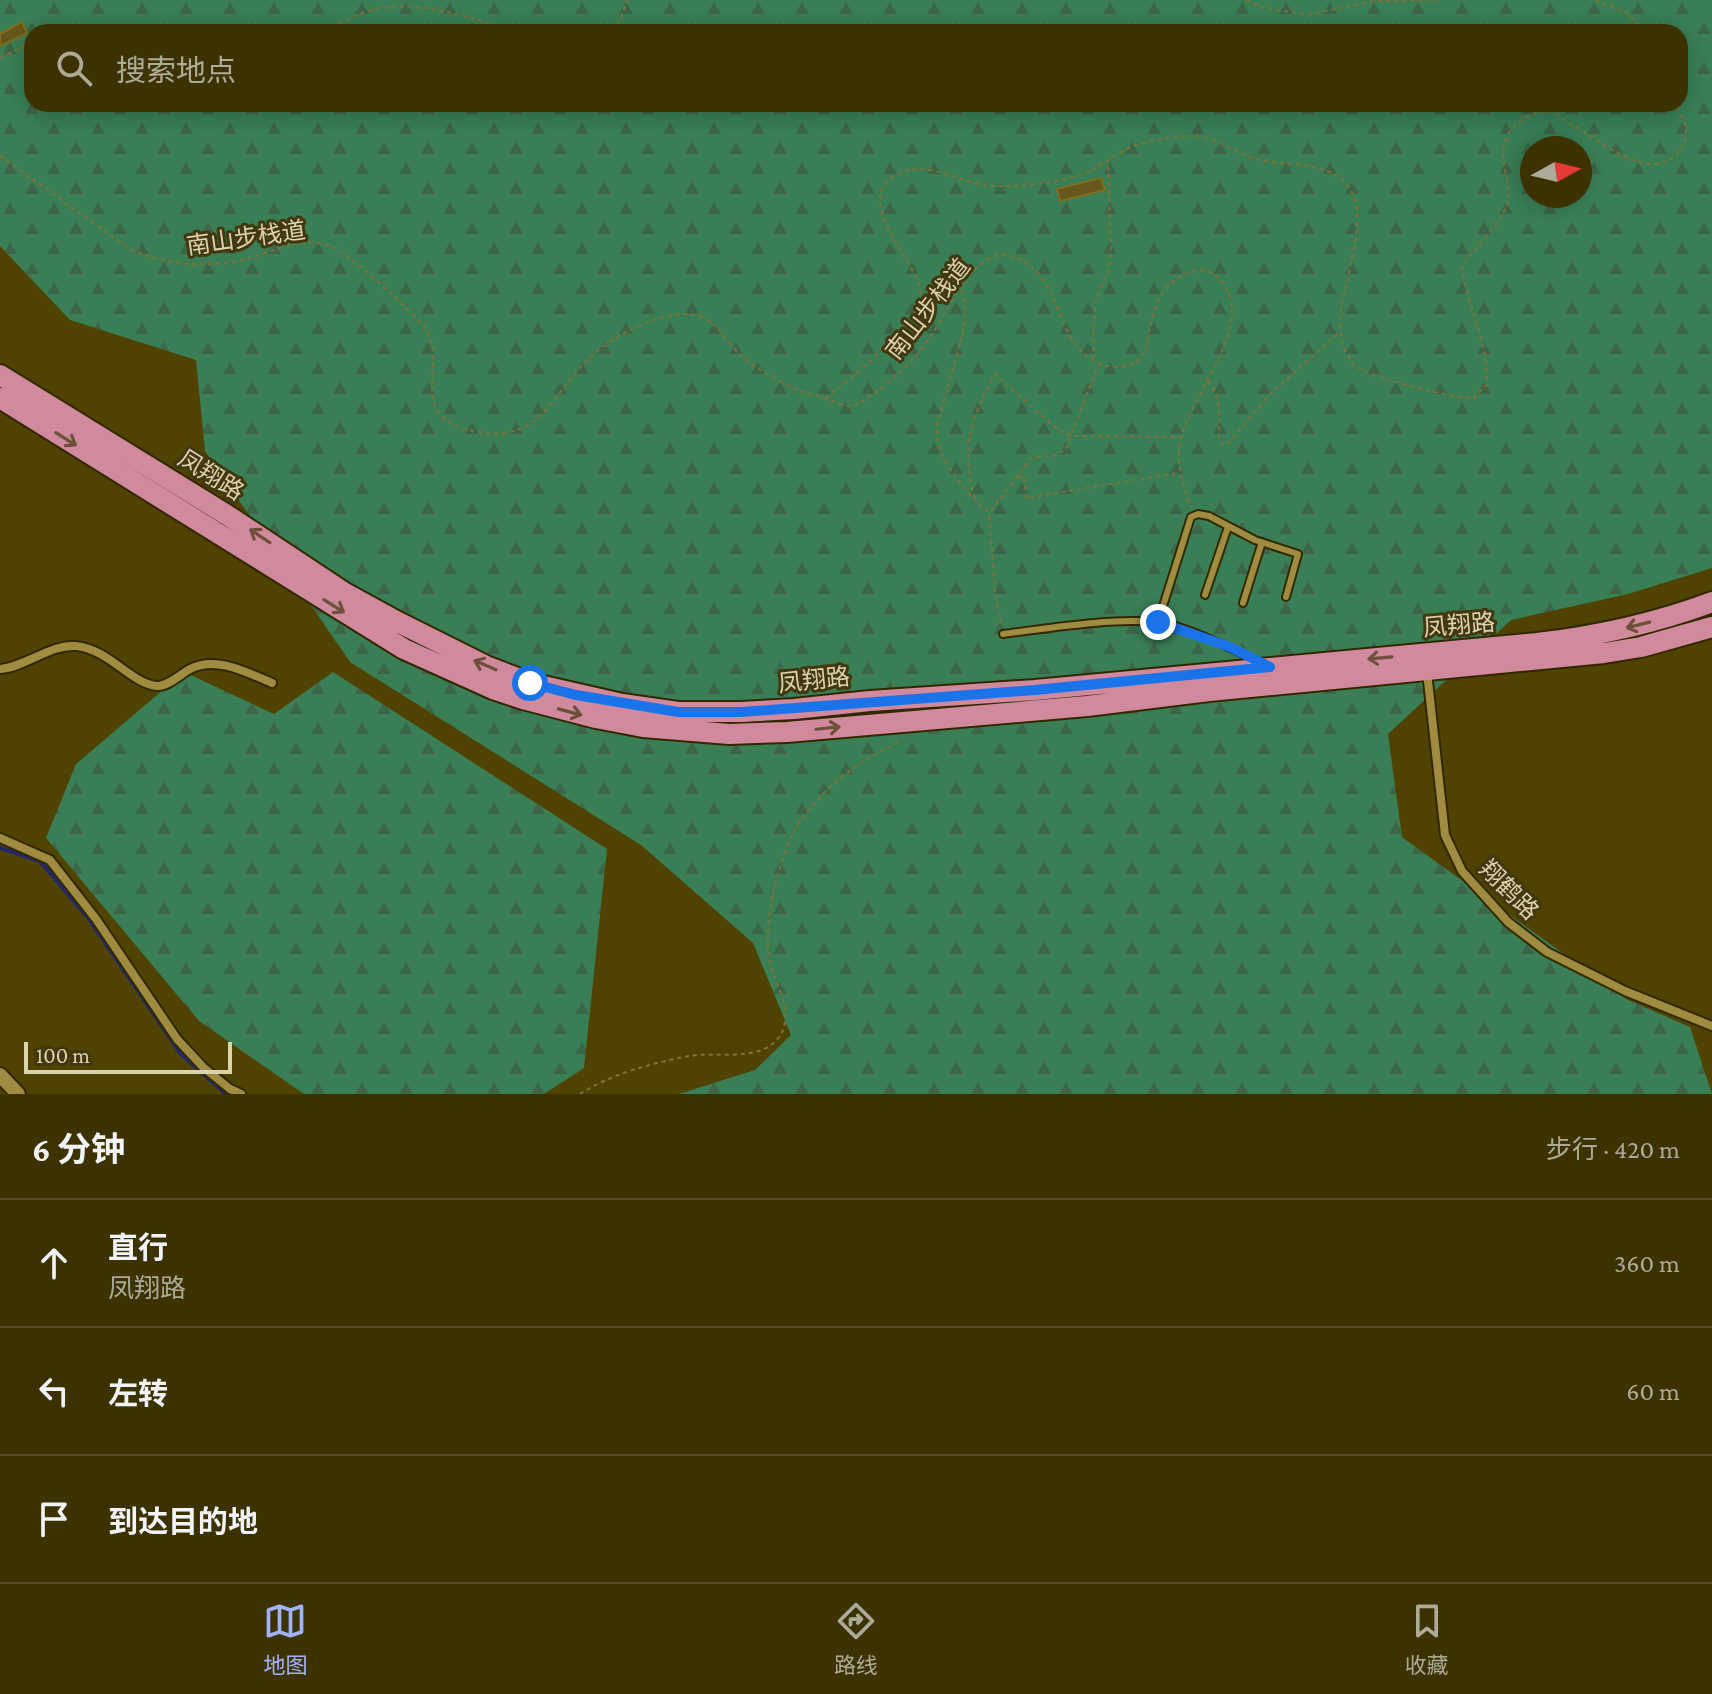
<!DOCTYPE html>
<html lang="zh">
<head>
<meta charset="utf-8">
<style>
  body { margin:0; font-family:"Crimson Pro","Noto Sans SC",serif; background:#473e0f; color:#f1f3f6 }
  .compass { position:absolute; left:1520px; top:136px; width:72px; height:72px; border-radius:50%; background:#3c3200; box-shadow:0 4px 20px #0003; rotate:82deg }
  .scale { position:absolute; left:24px; bottom:20px; width:208px; box-sizing:border-box; padding-left:8px; border:4px solid #dcd3ae; border-top:0; font-size:22px; line-height:28px; white-space:nowrap; color:#dcd3ae; -webkit-text-stroke:6px #42380f; paint-order:stroke }
  .stop { position:absolute; width:24px; height:24px; margin:-18px; border:6px solid #1a73e8; border-radius:50%; background:#fff }
  .stop.end { background:#1a73e8; border-color:#fff; box-shadow:0 2px 8px #0008 }
  .list { margin:0; padding:0; list-style:none }
  h2 { display:flex; justify-content:space-between; align-items:center; height:104px; margin:0; padding:0 32px; font-size:34px }
  h2 small { font-size:26px; font-weight:400; color:#acaa99 }
  .list li { display:grid; grid-template-columns:52px 1fr auto; gap:24px; align-items:center; box-sizing:border-box; height:128px; padding:0 32px; border-top:2px solid #554d22 }
  .list b { display:block; font-size:30px; white-space:nowrap }
  .list p { margin:0; font-size:26px; white-space:nowrap; color:#acaa99 }
  .list em { font-size:26px; font-style:normal; color:#acaa99 }
  .icon { flex:none; width:44px; height:44px; fill:none; stroke:currentColor; stroke-width:2; stroke-linecap:round; stroke-linejoin:round }
  .map { position:relative; flex:none; width:1712px; height:1094px; overflow:hidden }
  .search { position:absolute; background:#3c3200; box-shadow:0 4px 20px #0003; left:24px; right:24px; top:24px; height:88px; display:flex; align-items:center; gap:20px; box-sizing:border-box; padding:0 28px; border-radius:24px; color:#acaa99; font-size:30px }
  .sheet { height:488px; background:#3c3200 }
  nav { display:flex; justify-content:space-around; align-items:center; box-sizing:border-box; height:112px; border-top:2px solid #554d22; background:#3c3200; font-size:22px; color:#acaa99 }
  nav a { display:grid; justify-items:center; gap:4px }
  nav .on { color:#a3b2fd }
  .map>svg:first-child { display:block }
  .forest { fill:url(#forest-firs); fill-rule:evenodd }
  .lines { fill:none; stroke-linecap:round; stroke-linejoin:round }
  .stream { stroke:#23276d; stroke-width:4 }
  .building { fill:#66571c; stroke:#806d1d; stroke-width:2 }
  .service-casing { stroke:#322800; stroke-width:10 }
  .minor-casing { stroke:#322800; stroke-width:12 }
  .tertiary-casing { stroke:#322800; stroke-width:18 }
  .primary-casing { stroke:#322800; stroke-width:24 }
  .path { stroke:#7e7239; stroke-width:2; stroke-dasharray:4 4; stroke-linecap:butt }
  .service { stroke:#a08c40; stroke-width:6 }
  .minor { stroke:#a08c40; stroke-width:8 }
  .tertiary { stroke:#a08c40; stroke-width:14 }
  .primary { stroke:#d0899d; stroke-width:20 }
  .oneway { stroke:#6d503a }
  .route { stroke:#1a73e8; stroke-width:10 }
  .labels { text-anchor:middle; stroke-width:6; stroke-linejoin:round; paint-order:stroke }
  .street-label { font-size:24px; fill:#dcd3ae; stroke:#42380f }
</style>
</head>
<body>
<div class="map">
<svg width="1712" height="1094" viewBox="0 0 1712 1094">
  <defs>
    <pattern id="forest-firs" width="22" height="20" patternUnits="userSpaceOnUse" patternTransform="scale(2)"><rect width="22" height="20" fill="#397e55"/><path d="M5 1l3.5 6h-7zM16 11l3.5 6h-7z" fill="#3d6548"/></pattern>
  </defs>
  <rect width="100%" height="100%" fill="#504200"/>
  <path class="forest" d="M 0,0 L 1712,0 L 1712,568 L 1628,594 L 1511,620 L 1388,734 L 1402,837 L 1626,999 L 1690,1027 L 1712,1094 L 679,1094 L 755,1070 L 791,1035 L 753,943 L 641,845 L 350,662 L 205,451 L 196,360 L 70,320 L 0,246 ZM 32,32 L 1680,32 L 1680,104 L 32,104 ZM 1532,148 L 1580,148 L 1580,196 L 1532,196 Z
    M 184,672 L 274,714 L 333,672 L 607,849 L 584,1068 L 544,1094 L 304,1094 L 199,1021 L 46,838 L 76,764 Z"/>
  <g class="lines">
    <path class="stream" d="M 0,848 L 40,861 L 89,919 L 181,1054 L 226,1094"/>
  </g>
  <path class="building" d="M 22,22 L 27,33 L 0,46 L 0,34 Z
    M 1101,178 L 1105,190 L 1060,201 L 1057,189 Z"/>
  <g class="lines">
    <g class="service-casing">
      <path id="service" d="M 1205,595 L 1228,527
        M 1243,603 L 1262,542
        M 1158,622 L 1191,517 L 1198,514 L 1209,516 L 1255,540 L 1298,554 L 1286,597
        M 1003,634 C 1051,628 1109,618 1156,622 C 1181,624 1236,650 1259,662"/>
    </g>
    <g class="minor-casing">
      <path id="minor" d="M 0,669 C 26,667 50,644 76,646 C 109,649 132,685 158,686 C 168,686 181,674 190,669 C 216,655 248,673 272,683
        M 1427,672 L 1445,835 L 1462,871 L 1508,922 L 1547,952 L 1625,991 L 1712,1026
        M 0,838 L 50,860 L 96,919 L 177,1039 L 203,1067 L 230,1089 L 241,1094"/>
    </g>
    <g class="tertiary-casing">
      <path id="tertiary" d="M 0,1075 L 18,1094"/>
    </g>
    <g class="primary-casing">
      <path id="primary" d="M 0,375 L 227,515 L 345,593 L 398,622 L 486,666 L 530,683 L 622,704 L 678,712 L 741,712 L 794,709 L 870,701 L 1035,690 L 1537,643 C 1597,636 1656,623 1712,602
        M 0,398 L 404,649 L 493,689 L 523,699 L 596,718 L 643,727 L 729,734 L 787,732 L 1087,706 L 1209,691 L 1604,653 L 1641,647 L 1712,627"/>
    </g>
    <path class="path" d="M 1246,0 L 1261,7 L 1307,15 L 1375,1 L 1439,0
      M 1595,0 L 1627,13 L 1645,32
      M 316,32 C 339,27 357,11 381,8 C 422,1 478,19 517,32
      M 614,32 L 628,0
      M 0,58 L 32,42
      M 0,156 L 130,249 C 165,265 203,268 242,260 C 273,253 302,233 335,248 C 349,255 423,320 428,332 C 446,375 405,418 478,432 C 539,443 552,396 586,361 C 608,338 657,312 689,314 C 713,316 720,333 735,349 C 746,362 764,373 779,381 C 794,390 807,393 824,398 C 833,401 842,405 852,407 C 883,390 908,368 928,340 C 947,314 961,274 990,258 C 1003,251 1019,257 1029,265 C 1061,288 1058,339 1091,359 C 1108,370 1134,372 1144,352 C 1148,345 1148,335 1150,328 C 1155,301 1166,278 1195,271 C 1205,268 1215,273 1221,281 C 1260,327 1183,400 1179,449 C 1177,471 1185,486 1191,507
      M 962,290 L 966,308 L 962,336 L 937,426 L 937,439 L 945,462 L 968,493 L 989,513 L 996,599 L 1001,624
      M 1093,359 L 1095,302 L 1109,269 L 1111,256 L 1108,160
      M 1208,381 C 1222,398 1219,419 1219,439 L 1224,445 L 1230,442 L 1268,396 L 1339,333
      M 826,398 C 848,381 916,324 921,299 C 926,267 847,203 896,175 C 923,159 956,180 983,185 C 1000,187 1021,186 1038,184 C 1056,182 1079,177 1096,168 C 1112,158 1124,148 1143,143 C 1161,139 1185,133 1203,137 C 1221,141 1236,153 1253,158 C 1286,168 1340,157 1354,198 C 1365,227 1344,284 1340,316 C 1339,333 1343,351 1353,364 C 1365,377 1455,399 1474,398 L 1486,385 C 1491,348 1467,306 1462,268 C 1473,245 1506,224 1508,197 C 1509,170 1492,146 1518,123 C 1526,116 1542,110 1552,112 C 1557,113 1564,119 1568,122 C 1591,135 1617,157 1643,163 C 1670,169 1693,147 1684,120 C 1682,115 1678,109 1675,104
      M 1018,477 L 1024,476 L 1026,498 L 1177,473
      M 975,498 C 960,449 971,417 995,374 L 1058,430 L 1072,436 L 1179,437
      M 991,511 L 1031,458 L 1056,455 L 1066,449 L 1098,365
      M 580,1094 C 611,1074 652,1063 689,1056 C 716,1051 764,1064 781,1034 C 795,1008 772,982 769,957 C 764,919 776,872 791,838 C 804,808 836,780 862,762 C 873,754 887,749 899,741"/>
    <use href="#service" class="service"/>
    <use href="#minor" class="minor"/>
    <use href="#tertiary" class="tertiary"/>
    <use href="#primary" class="primary"/>
  </g>
  <defs><path id="oneway-shaft" d="M-6 0H5M1.5-3L5.5 0L1.5 3" fill="none" stroke-width="1.6" stroke-linecap="round" stroke-linejoin="round" transform="scale(2)"/></defs>
  <g class="oneway">
    <use href="#oneway-shaft" transform="translate(66 439) rotate(32)"/>
    <use href="#oneway-shaft" transform="translate(260 536) rotate(-146)"/>
    <use href="#oneway-shaft" transform="translate(334 606) rotate(32)"/>
    <use href="#oneway-shaft" transform="translate(1638 625) rotate(166)"/>
    <use href="#oneway-shaft" transform="translate(1380 658) rotate(175)"/>
    <use href="#oneway-shaft" transform="translate(485 665) rotate(-157)"/>
    <use href="#oneway-shaft" transform="translate(570 712) rotate(15)"/>
    <use href="#oneway-shaft" transform="translate(828 728) rotate(-6)"/>
  </g>
  <g class="lines">
    <path class="route" d="M 530,683 L 576,695 L 678,712 L 741,712 L 1035,690 L 1270,667 L 1230,647 L 1158,622"/>
  </g>
  <g class="labels">
    <g class="street-label">
      <text transform="translate(246 238) rotate(-8)" y="8">南山步栈道</text>
      <text transform="translate(928 309) rotate(-52)" y="8">南山步栈道</text>
      <text transform="translate(211 475) rotate(32)" y="8">凤翔路</text>
      <text transform="translate(1459 625) rotate(-5)" y="8">凤翔路</text>
      <text transform="translate(814 680) rotate(-6)" y="8">凤翔路</text>
      <text transform="translate(1509 890) rotate(45)" y="8">翔鹤路</text>
    </g>
  </g>
</svg>
<svg class="compass" viewBox="-18 -18 36 36"><path d="M0-13l5 13h-10z" fill="#e53935"/><path d="M0 13l5-13h-10z" fill="#acaa99"/></svg>
<div class="scale">100 m</div>
<div class="stop" style="left:530px;top:683px"></div>
<div class="stop end" style="left:1158px;top:622px"></div>
<div class="search"><svg class="icon" aria-label="search" viewBox="0 0 24 24"><circle cx="10" cy="10" r="6"/><path d="M15 15l6 6"/></svg>搜索地点</div>
</div>
<section class="sheet">
<h2>6 分钟<small>步行 · 420 m</small></h2>
<ul class="list">
<li><svg class="icon" aria-label="ahead" viewBox="0 0 24 24"><path d="M12 20V5M6 11l6-6 6 6"/></svg><div><b>直行</b><p>凤翔路</p></div><em>360 m</em></li>
<li><svg class="icon" aria-label="left" viewBox="0 0 24 24"><path d="M17 20v-9H6M10 6l-5 5 5 5"/></svg><div><b>左转</b></div><em>60 m</em></li>
<li><svg class="icon" aria-label="arrive" viewBox="0 0 24 24"><path d="M6 21V4h12l-3 4 3 4H6"/></svg><div><b>到达目的地</b></div></li>
</ul>
</section>
<nav>
<a class="on"><svg class="icon" aria-label="map" viewBox="0 0 24 24"><path d="M3 6l6-2 6 2 6-2v14l-6 2-6-2-6 2zM9 4v14M15 6v14"/></svg>地图</a>
<a><svg class="icon" aria-label="directions" viewBox="0 0 24 24"><path d="M12 3l9 9-9 9-9-9zM9 14v-3h6M13 9l2 2-2 2"/></svg>路线</a>
<a><svg class="icon" aria-label="saved" viewBox="0 0 24 24"><path d="M7 4h10v16l-5-4-5 4z"/></svg>收藏</a>
</nav>
</body>
</html>
